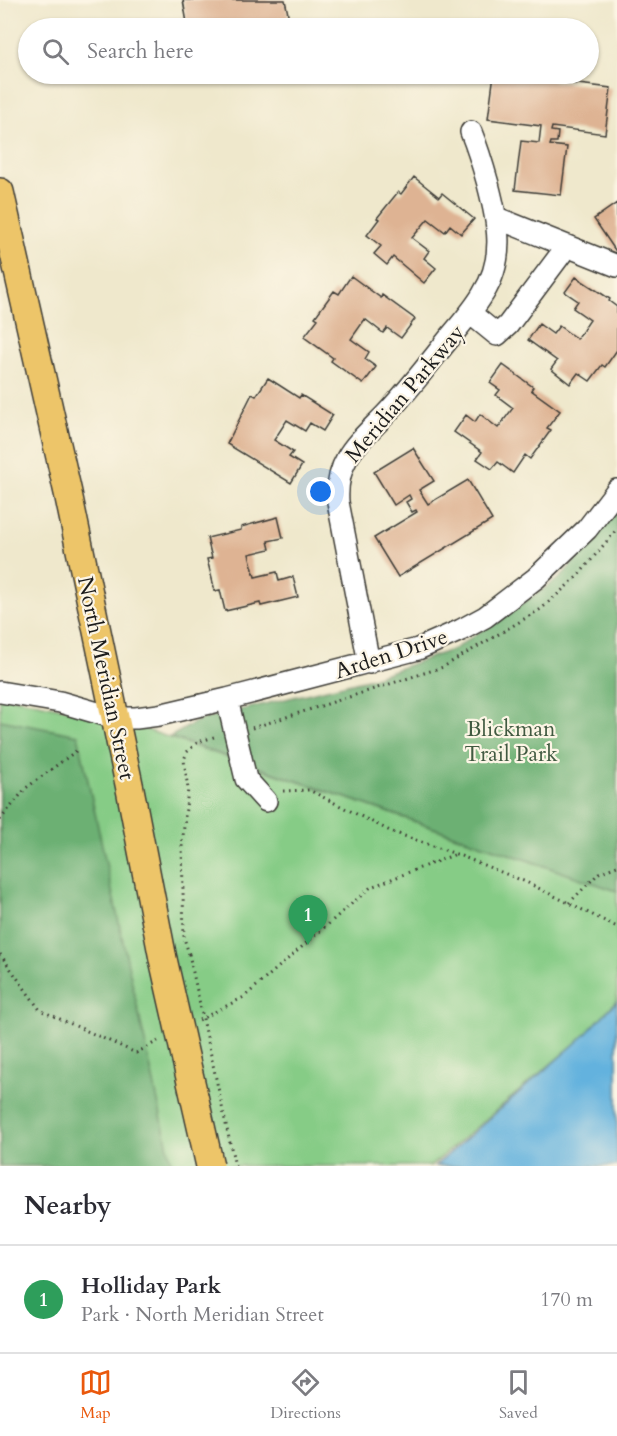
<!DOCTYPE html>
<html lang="en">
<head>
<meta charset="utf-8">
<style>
  body { margin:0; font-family:Cardo,serif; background:#f2f2f3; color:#2b2b33 }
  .you { position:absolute; left:321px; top:492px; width:21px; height:21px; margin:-15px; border:4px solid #fff; border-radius:50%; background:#1a73e8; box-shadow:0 0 0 9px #1a73e833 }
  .badge { display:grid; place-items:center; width:39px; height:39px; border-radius:50%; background:#ea580c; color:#fff; font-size:20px; font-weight:700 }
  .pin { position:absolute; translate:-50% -50px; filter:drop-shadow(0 2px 3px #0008) }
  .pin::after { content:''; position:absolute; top:32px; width:21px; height:18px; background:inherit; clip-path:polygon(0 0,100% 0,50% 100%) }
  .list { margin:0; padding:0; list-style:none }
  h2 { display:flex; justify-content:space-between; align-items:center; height:78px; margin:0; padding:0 24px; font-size:26px }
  h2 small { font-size:20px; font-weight:400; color:#7c7c81 }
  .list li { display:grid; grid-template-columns:39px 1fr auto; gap:18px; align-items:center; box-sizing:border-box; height:108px; padding:0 24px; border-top:2px solid #e1e1e2 }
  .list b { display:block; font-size:22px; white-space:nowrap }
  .list p { margin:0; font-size:20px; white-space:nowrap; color:#7c7c81 }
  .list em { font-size:20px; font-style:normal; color:#7c7c81 }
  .icon { flex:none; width:33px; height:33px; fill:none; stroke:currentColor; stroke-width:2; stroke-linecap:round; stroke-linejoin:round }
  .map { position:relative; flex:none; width:617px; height:1166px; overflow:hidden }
  .search { position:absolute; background:#fff; box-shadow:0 2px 4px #0004; left:18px; right:18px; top:18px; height:66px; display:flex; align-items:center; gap:15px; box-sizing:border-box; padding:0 21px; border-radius:33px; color:#7c7c81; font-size:22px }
  .sheet { height:186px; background:#fff }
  nav { display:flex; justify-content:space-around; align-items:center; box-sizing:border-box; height:84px; border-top:2px solid #e1e1e2; background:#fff; font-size:16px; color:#7c7c81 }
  nav a { display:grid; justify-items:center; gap:3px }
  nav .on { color:#ea580c }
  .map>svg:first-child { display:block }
  .green { fill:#86cc86; stroke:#517451; stroke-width:1.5 }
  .forest { fill:#6cb073; stroke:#446648; stroke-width:1.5 }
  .water { fill:#64b2de; stroke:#40677d; stroke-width:1.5 }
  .building { fill:#deb393 }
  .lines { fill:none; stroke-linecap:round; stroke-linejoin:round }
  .minor-casing { stroke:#3c3b36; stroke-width:24 }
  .major-casing { stroke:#3c3b36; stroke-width:30 }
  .path { stroke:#3c3b36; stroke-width:3; stroke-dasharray:1.5 4.5; stroke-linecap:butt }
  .minor { stroke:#fff; stroke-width:21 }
  .major { stroke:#edc569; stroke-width:27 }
  .major-bridge-casing { stroke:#3c3b36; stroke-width:30; stroke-linecap:butt }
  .path-bridge { stroke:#3c3b36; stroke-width:3; stroke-dasharray:1.5 4.5; stroke-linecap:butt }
  .major-bridge { stroke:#edc569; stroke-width:27 }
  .labels { text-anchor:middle; stroke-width:4.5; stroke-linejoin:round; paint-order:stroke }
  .street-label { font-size:22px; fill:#1c1c1c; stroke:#fcf5e5 }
  .park-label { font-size:22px; fill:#415a41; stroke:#fcf5e5 }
</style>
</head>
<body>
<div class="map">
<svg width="617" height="1166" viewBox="0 0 617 1166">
  <rect width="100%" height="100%" fill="#fcf5e5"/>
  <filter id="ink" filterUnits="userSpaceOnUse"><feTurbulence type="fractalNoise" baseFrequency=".0167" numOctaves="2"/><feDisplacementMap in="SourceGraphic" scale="12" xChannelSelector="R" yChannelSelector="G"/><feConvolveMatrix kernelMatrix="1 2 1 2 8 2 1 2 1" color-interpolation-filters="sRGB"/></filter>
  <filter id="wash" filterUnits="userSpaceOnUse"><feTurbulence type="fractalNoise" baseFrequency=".008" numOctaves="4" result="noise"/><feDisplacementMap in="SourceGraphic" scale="24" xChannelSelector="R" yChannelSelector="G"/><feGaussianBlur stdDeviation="1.35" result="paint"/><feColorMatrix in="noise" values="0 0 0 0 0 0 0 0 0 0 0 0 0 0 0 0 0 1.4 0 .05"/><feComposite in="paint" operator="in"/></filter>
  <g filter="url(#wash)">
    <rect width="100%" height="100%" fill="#efe8cc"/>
    <path class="green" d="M 0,695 L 115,719 L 617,891 L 617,1000 L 585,1035 L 431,1166 L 0,1166 Z"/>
    <path class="forest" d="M 617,510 L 617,891 L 170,737 L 199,720 L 372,678 L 454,649 L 561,577 Z
      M 0,720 L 78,735 L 172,1166 L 0,1166 Z"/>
    <path class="water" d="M 617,1001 L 617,1166 L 435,1166 L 585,1035 Z"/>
    <g id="blocks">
      <path class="building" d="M 183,0 L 285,0 L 291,28 L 192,28 L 191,22 L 187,23 Z
        M 494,74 L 611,88 L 605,134 L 552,127 L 551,131 L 558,132 L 557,142 L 551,142 L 550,145 L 567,147 L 561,195 L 515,190 L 521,141 L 539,143 L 541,126 L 488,119 Z
        M 414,177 L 439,197 L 442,193 L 474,219 L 461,234 L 450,225 L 445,232 L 428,219 L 412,238 L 429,251 L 424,258 L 436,268 L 424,283 L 393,257 L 387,265 L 374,254 L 381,246 L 367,235 L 379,219 L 377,218 L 398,192 L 401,194 Z
        M 617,203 L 617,253 L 594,219 Z
        M 351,276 L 381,298 L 382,295 L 415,319 L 401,338 L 387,328 L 383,333 L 365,319 L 351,339 L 369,352 L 365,359 L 376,367 L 363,384 L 331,361 L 333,358 L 304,337 L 318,319 L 315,317 L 334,291 L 339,294 Z
        M 576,277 L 610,299 L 609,301 L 617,307 L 617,350 L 605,367 L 602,365 L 590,381 L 578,373 L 570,384 L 551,369 L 557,361 L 528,340 L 539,324 L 553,334 L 559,326 L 577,339 L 590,320 L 573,308 L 578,301 L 565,292 Z
        M 503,365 L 533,387 L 531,390 L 560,411 L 547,428 L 551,430 L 530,459 L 525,455 L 513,473 L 498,462 L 492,469 L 477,459 L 482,452 L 454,432 L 466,415 L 475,422 L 480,414 L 498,428 L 513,408 L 496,395 L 500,390 L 490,383 Z
        M 268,378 L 299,398 L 301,395 L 333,415 L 323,431 L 310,423 L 305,431 L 287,420 L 274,440 L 293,452 L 289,457 L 302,465 L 291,483 L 227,444 L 252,394 L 256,396 Z
        M 413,448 L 434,481 L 419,490 L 428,504 L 468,480 L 492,520 L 398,577 L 374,538 L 417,512 L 416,510 L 412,512 L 406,502 L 411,499 L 409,495 L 394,505 L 374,472 Z
        M 278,517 L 283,538 L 268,541 L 270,549 L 249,554 L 255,577 L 277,572 L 279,581 L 293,577 L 298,597 L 261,606 L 260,603 L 225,611 L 220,590 L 215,591 L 207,559 L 212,558 L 207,538 L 241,530 L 241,527 Z"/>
    </g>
  </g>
  <g filter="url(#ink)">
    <use href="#blocks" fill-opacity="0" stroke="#3c3b36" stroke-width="1.5"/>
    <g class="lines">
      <g class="minor-casing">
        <path id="minor" d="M 497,218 L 617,266
          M 470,313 L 497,335 L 508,325 L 567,246
          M 369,663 L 338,502 C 335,459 358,443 386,414 C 408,391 427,366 447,341 C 459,326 473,311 483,294 C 506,258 498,222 488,184 C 483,166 478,149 471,132
          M 0,692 L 60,702 L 115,718 L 136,718 L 159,715 L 227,699 L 418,649 L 461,630 L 485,617 L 536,578 L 587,529 L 617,490
          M 227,699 L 246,779 L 266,801"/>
      </g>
      <g class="major-casing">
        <path id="major" d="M 0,192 L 68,493 L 130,789 L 163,959"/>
      </g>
      <path class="path" d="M 252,728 L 443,667 L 541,609 L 577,577 L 617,529
        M 283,791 L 309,790 L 390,831 L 456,854 L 526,882 L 617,927
        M 0,820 L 26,788 L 76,751
        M 569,903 L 599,873 L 617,866
        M 0,954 L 40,1010 L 136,1053 L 158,1041
        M 189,954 L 184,938 L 182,845 L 188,789 L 184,760 L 187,752 L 198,742 L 217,736
        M 199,1020 L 244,997 L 371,887 L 456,854"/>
      <use href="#minor" class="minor"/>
      <use href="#major" class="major"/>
      <g class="major-bridge-casing">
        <path id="major-bridge" d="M 163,959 L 210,1166"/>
      </g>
      <path class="path-bridge" d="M 189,954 L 235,1166"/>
      <use href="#major-bridge" class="major-bridge"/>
    </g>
  </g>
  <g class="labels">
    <g class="street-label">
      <text transform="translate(404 393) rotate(-50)" y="8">Meridian Parkway</text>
      <text transform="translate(391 653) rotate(-18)" y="8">Arden Drive</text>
      <text transform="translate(107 678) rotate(78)" y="8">North Meridian Street</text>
    </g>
    <g class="park-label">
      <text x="511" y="736">Blickman<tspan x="511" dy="25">Trail Park</tspan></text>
    </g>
  </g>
</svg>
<div class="you"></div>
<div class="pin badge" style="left:308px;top:945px;background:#2e9e5b">1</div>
<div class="search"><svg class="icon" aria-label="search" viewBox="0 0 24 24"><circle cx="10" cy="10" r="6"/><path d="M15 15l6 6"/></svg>Search here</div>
</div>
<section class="sheet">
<h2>Nearby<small></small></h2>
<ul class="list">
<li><span class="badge" style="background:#2e9e5b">1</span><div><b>Holliday Park</b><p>Park · North Meridian Street</p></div><em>170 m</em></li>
</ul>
</section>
<nav>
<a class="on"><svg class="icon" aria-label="map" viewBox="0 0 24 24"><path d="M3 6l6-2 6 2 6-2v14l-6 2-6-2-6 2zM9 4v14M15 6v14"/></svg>Map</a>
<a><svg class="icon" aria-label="directions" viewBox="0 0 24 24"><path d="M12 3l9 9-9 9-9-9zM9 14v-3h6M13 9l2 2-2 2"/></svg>Directions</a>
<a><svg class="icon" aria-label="saved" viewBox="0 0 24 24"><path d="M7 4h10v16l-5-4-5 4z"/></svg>Saved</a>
</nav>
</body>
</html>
